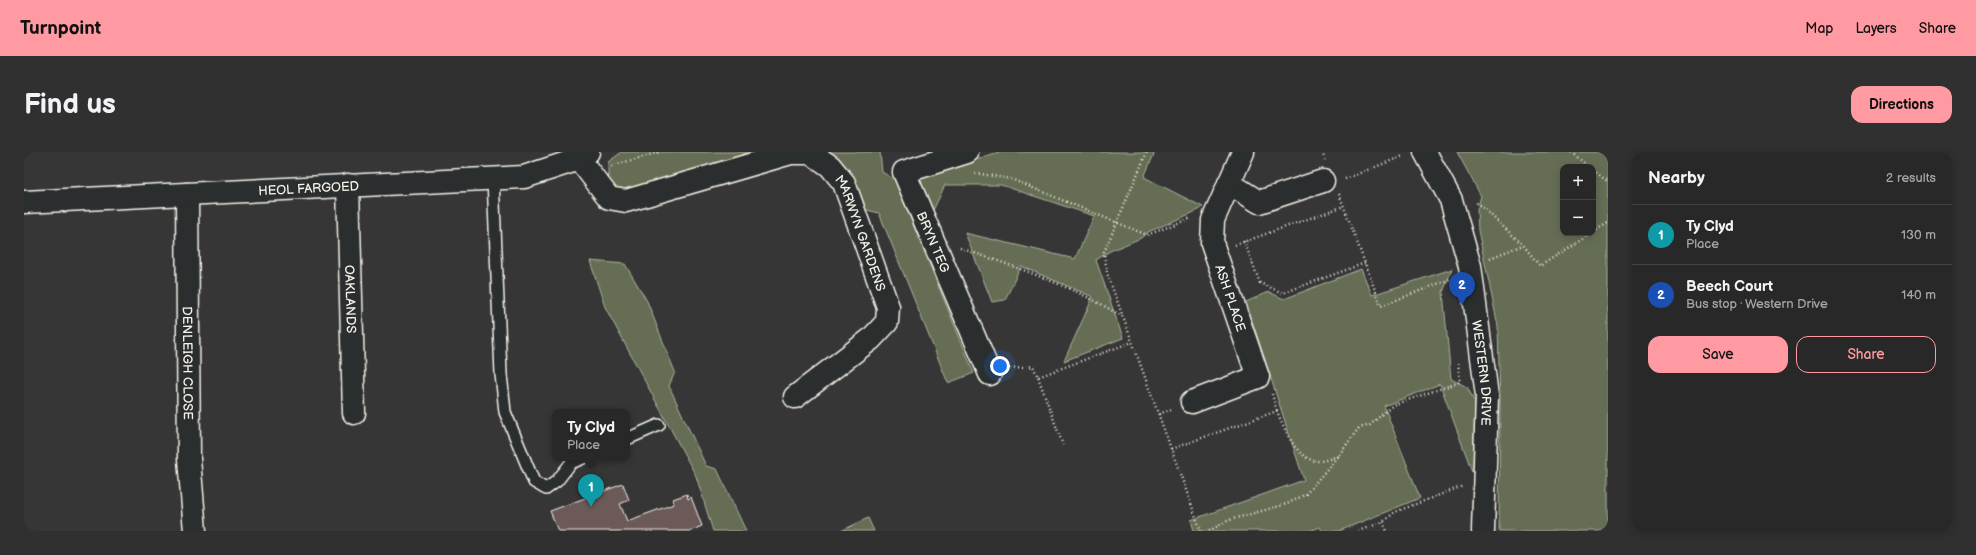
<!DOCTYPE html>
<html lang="en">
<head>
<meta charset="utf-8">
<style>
  body { margin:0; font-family:"Balsamiq Sans",sans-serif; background:#313030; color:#f1f3f6 }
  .controls { position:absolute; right:12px; top:12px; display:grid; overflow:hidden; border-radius:8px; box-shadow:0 2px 10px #0003 }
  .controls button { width:36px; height:36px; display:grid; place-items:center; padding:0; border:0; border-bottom:1px solid #454445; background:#292828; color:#f1f3f6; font:20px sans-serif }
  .you { position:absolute; left:976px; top:214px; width:14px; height:14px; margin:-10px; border:3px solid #fff; border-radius:50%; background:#1a73e8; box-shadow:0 0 0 6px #1a73e833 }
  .badge { display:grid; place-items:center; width:26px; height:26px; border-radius:50%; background:#ff9aa2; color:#fff; font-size:13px; font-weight:700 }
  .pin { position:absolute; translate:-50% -33px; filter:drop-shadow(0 1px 2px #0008) }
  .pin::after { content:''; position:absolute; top:21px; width:14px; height:12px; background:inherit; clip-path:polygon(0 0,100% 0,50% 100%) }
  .popup { position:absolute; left:528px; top:257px; width:78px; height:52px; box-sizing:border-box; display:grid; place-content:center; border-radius:8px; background:#292828; filter:drop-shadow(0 1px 3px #0005); font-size:13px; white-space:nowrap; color:#a5a6a8 }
  .popup b { font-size:15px; color:#f1f3f6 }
  .popup::after { content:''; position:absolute; left:50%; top:100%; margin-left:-8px; border:8px solid transparent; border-top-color:#292828 }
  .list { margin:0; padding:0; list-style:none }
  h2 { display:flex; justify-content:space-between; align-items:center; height:52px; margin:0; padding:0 16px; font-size:17px }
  h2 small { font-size:13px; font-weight:400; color:#a5a6a8 }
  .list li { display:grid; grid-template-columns:26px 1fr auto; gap:12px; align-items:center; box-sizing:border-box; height:60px; padding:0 16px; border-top:1px solid #454445 }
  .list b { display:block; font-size:15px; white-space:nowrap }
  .list p { margin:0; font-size:13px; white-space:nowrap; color:#a5a6a8 }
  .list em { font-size:13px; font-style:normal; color:#a5a6a8 }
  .actions { display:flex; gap:8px; padding:12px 16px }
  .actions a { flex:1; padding:9px 0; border:1px solid #ff9aa2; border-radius:12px; text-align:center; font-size:14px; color:#ff9aa2 }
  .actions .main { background:#ff9aa2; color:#111 }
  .map { position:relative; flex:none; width:1584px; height:379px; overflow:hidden; border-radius:12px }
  header { display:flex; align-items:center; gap:24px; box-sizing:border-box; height:56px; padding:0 20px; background:#ff9aa2; color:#111 }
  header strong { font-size:19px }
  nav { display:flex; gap:22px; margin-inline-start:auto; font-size:14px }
  .intro { display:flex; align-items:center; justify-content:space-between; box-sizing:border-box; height:96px; padding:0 24px }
  h1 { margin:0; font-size:28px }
  .button { padding:10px 18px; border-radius:12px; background:#ff9aa2; color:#111; font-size:14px; font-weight:700 }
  main { display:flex; gap:24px; padding:0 24px }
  aside { flex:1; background:#292828; border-radius:12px; box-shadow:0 2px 10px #0003 }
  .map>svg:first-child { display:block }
  .green { fill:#656e54; stroke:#acb09e; fill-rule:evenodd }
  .building { fill:#6c5a58; stroke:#f4f1e8 }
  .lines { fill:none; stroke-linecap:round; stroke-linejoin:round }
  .lane-casing { stroke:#f4f1e8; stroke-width:14 }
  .street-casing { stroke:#f4f1e8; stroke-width:25 }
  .secondary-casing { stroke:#f4f1e8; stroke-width:25 }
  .path { stroke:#f4f1e8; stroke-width:2.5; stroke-dasharray:1 3; stroke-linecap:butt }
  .lane { stroke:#2a2d2e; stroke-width:11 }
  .street { stroke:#2a2d2e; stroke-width:22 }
  .secondary { stroke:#2a2d2e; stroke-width:22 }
  .labels { text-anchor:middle; stroke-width:3.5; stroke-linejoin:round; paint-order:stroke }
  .street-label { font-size:13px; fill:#f4f1e8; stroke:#2a2d2e }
</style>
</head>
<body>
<header>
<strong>Turnpoint</strong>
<nav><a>Map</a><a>Layers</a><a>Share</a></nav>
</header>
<div class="intro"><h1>Find us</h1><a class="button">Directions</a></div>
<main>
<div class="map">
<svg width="1584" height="379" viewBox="0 0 1584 379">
  <rect width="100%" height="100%" fill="#373636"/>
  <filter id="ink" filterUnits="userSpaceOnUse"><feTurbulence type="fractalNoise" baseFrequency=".025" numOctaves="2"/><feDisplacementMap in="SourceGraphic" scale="8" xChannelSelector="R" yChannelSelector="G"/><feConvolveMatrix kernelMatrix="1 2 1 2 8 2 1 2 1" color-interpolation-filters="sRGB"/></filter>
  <g filter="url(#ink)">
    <path class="green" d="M 598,0 L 758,0 L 602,44 L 592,37 L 584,28 L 584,10 Z
      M 806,0 L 856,0 L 858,20 L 871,28 L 950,221 L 924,231 L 855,61 L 835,56 L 824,22 Z
      M 978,0 L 1131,0 L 1120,25 L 1179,55 L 1175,58 L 1124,80 L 1117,86 L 1086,99 L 1072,108 L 1099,186 L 1040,209 L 1069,145 L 997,114 L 981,148 L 968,150 L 941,81 L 1051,107 L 1070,64 L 977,33 L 921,33 L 906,65 L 892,31 L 899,24 Z
      M 1433,0 L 1584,0 L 1584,379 L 1475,379 L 1476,252 L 1474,174 L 1454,78 L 1453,58 L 1457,44 ZM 1539,15 L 1569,15 L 1569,81 L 1539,81 Z
      M 566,109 L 601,112 L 623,149 L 651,220 L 645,234 L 682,314 L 693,317 L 722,379 L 689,379 L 672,324 L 581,155 Z
      M 1337,117 L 1348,143 L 1428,117 L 1419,140 L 1427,227 L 1443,235 L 1451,250 L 1449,322 L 1416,232 L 1360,254 L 1396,346 L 1315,379 L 1298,379 L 1296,375 L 1286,379 L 1170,379 L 1167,368 L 1280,328 L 1222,150 L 1245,140 L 1260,147 Z
      M 844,366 L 850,379 L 817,379 Z"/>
    <path class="building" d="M 599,332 L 605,348 L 596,352 L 603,369 L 650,352 L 649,347 L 663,342 L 664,347 L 667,345 L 678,374 L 666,379 L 534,379 L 526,359 Z"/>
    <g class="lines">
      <g class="lane-casing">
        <path id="lane" d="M 469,26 L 477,222 L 481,260 L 510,330 L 522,337 L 533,329 L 547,311 L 559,306
          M 603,287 L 635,273"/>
      </g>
      <g class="street-casing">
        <g id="street">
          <path id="s1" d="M 943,0 L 880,20 L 966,222"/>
          <path id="s2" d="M 555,7 L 585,46 L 602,49 L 767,1 L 787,1 L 806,14 L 820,31 L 864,155 L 863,170 L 847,187 L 771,245"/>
          <path d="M 1205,31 L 1235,50 L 1299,29"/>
          <path id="s3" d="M 324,33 L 330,261"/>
          <path id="s4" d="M 163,42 L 165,307 L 171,379"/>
          <path id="s5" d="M 0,50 L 500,25 L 555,7 L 564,0"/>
          <path d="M 1168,250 L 1234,225 L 1188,91 L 1189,68 L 1219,0"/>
        </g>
      </g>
      <g class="secondary-casing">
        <g id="secondary">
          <path id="s6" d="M 1401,0 L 1427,48 L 1446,114 L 1463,244 L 1459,379"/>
        </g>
      </g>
      <path class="path" d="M 1123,0 L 1080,100 L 1083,121 L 1177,379
        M 1298,0 L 1301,8
        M 1547,0 L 1565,15
        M 587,14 L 636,0
        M 1569,18 L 1584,30
        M 951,21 L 987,27 L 1123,83 L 1167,66
        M 1321,27 L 1379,4
        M 1315,42 L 1357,154 L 1426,127
        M 1452,51 L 1455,52 L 1499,93 L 1516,114 L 1568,81
        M 1569,80 L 1584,71
        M 1220,89 L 1236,131 L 1259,141 L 1341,111
        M 1211,93 L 1320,54
        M 936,96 C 989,114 1052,135 1099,165
        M 1466,106 L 1499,93
        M 986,216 L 1009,214 L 1014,225 L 1108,190
        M 1014,225 L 1039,293
        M 1248,242 L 1253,259
        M 1135,262 L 1148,257
        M 1147,297 L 1253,259 C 1260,276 1273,310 1295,309 C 1301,309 1308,306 1314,304
        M 1359,370 L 1363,379
        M 1185,379 L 1205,368 L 1263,352 L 1282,342 L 1314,304 L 1335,276 L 1346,273 L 1369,253 L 1436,230 L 1434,210
        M 1334,379 L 1359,370 L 1371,360 L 1439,334"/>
      <use href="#lane" class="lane"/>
      <use href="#street" class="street"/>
      <use href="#secondary" class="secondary"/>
    </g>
  </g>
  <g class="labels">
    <g class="street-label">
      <text dy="5" stroke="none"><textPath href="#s5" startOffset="285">HEOL FARGOED</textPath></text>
      <text dy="5" stroke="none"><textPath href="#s2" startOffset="356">MARWYN GARDENS</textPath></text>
      <text dy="5" stroke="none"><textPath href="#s1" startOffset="142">BRYN TEG</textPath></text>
      <text transform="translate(1207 146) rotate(71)" y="5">ASH PLACE</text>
      <text dy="5" stroke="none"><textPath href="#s3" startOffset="114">OAKLANDS</textPath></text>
      <text dy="5" stroke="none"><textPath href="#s4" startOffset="169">DENLEIGH CLOSE</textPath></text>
      <text dy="5" stroke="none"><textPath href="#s6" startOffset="231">WESTERN DRIVE</textPath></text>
    </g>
  </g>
</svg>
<div class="controls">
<button>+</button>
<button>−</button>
</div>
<div class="you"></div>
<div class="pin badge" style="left:567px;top:355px;background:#0f9aa8">1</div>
<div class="popup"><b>Ty Clyd</b>Place</div>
<div class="pin badge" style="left:1438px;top:153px;background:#1a4fb4">2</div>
</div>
<aside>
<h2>Nearby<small>2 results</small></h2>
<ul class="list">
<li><span class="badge" style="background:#0f9aa8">1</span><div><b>Ty Clyd</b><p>Place</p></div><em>130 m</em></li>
<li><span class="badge" style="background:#1a4fb4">2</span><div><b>Beech Court</b><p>Bus stop · Western Drive</p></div><em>140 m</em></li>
</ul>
<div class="actions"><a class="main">Save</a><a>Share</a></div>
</aside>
</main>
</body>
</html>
